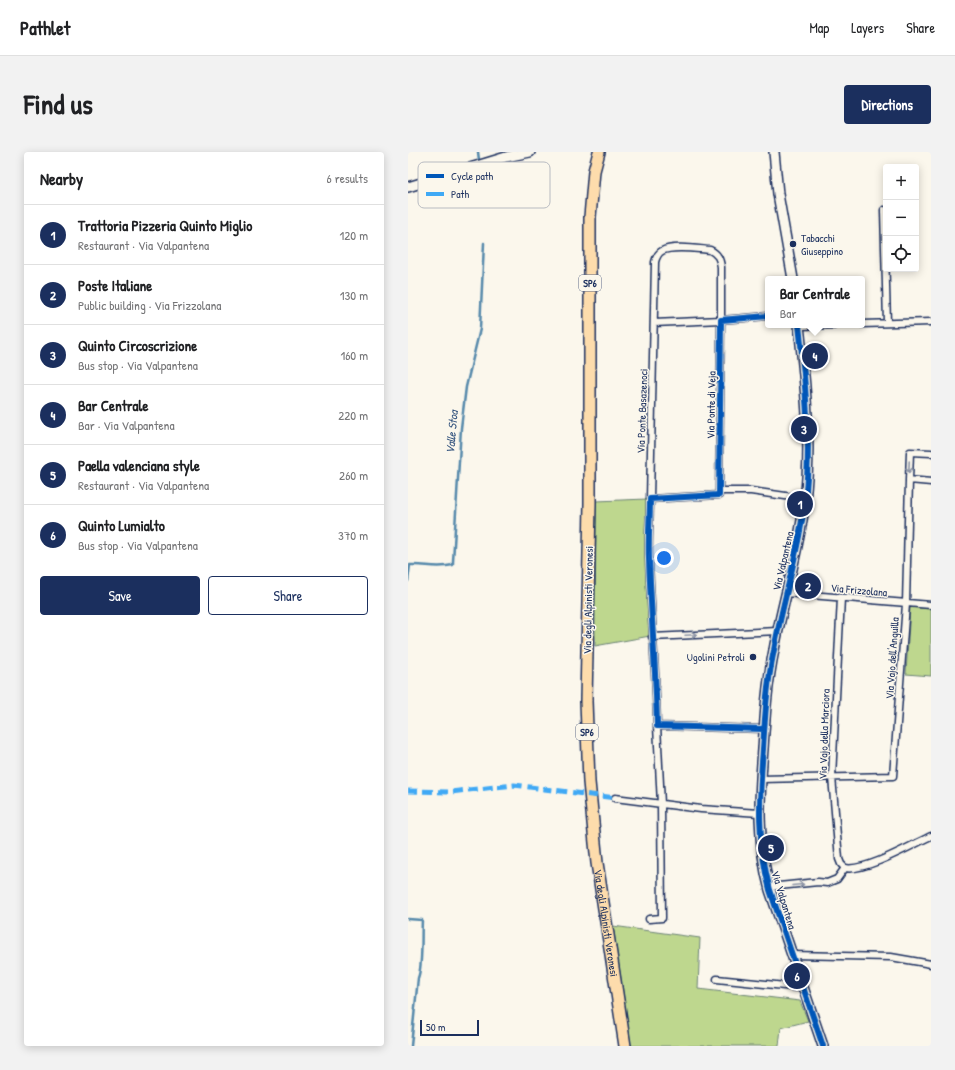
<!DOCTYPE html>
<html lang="en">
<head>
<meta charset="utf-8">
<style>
  body { margin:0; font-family:"Patrick Hand",sans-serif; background:#f2f2f2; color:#202124 }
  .controls { position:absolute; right:12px; top:12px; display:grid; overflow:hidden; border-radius:4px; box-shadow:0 2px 10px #0003 }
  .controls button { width:36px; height:36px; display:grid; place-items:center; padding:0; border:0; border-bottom:1px solid #e0e0e0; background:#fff; color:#202124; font:20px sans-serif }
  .scale { position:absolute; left:12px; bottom:10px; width:59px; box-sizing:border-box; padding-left:4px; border:2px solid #1b2f5e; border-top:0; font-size:11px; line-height:14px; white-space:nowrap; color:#1b2f5e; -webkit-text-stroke:3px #fbf7ec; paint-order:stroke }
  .you { position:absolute; left:256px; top:406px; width:14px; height:14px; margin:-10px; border:3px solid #fff; border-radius:50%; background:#1a73e8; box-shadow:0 0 0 6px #1a73e833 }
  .badge { display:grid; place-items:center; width:26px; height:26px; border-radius:50%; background:#1b2f5e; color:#fff; font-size:13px; font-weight:700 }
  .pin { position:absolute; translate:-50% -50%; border:2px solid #fff; box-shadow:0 1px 4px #0006 }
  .popup { position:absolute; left:357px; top:124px; width:100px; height:52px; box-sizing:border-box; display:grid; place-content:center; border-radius:4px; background:#fff; filter:drop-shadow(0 1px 3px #0005); font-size:13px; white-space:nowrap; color:#757577 }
  .popup b { font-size:15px; color:#202124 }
  .popup::after { content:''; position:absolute; left:50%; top:100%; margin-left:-8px; border:8px solid transparent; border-top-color:#fff }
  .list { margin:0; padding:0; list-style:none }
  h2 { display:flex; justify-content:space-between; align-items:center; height:52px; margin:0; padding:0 16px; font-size:17px }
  h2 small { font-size:13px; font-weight:400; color:#757577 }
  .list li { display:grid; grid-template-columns:26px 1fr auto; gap:12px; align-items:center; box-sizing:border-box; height:60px; padding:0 16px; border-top:1px solid #e0e0e0 }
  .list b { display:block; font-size:15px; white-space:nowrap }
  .list p { margin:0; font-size:13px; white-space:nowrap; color:#757577 }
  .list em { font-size:13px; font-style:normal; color:#757577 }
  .actions { display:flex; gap:8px; padding:12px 16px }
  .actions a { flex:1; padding:9px 0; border:1px solid #1b2f5e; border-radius:4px; text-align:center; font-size:14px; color:#1b2f5e }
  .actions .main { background:#1b2f5e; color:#fff }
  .icon { flex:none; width:22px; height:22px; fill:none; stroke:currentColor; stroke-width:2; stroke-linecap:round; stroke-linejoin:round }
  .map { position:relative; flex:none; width:523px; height:894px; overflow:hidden; border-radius:4px }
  header { display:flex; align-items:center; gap:24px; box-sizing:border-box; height:56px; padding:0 20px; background:#fff; border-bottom:1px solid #e0e0e0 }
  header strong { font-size:19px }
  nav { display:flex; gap:22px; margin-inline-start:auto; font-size:14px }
  .intro { display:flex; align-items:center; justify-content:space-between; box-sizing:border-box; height:96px; padding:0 24px }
  h1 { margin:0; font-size:28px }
  .button { padding:10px 18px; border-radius:4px; background:#1b2f5e; color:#fff; font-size:14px; font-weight:700 }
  main { display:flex; gap:24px; padding:0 24px }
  aside { flex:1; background:#fff; border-radius:4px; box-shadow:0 2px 10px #0003 }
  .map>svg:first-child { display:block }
  .green { fill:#bed78e; stroke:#6c8376 }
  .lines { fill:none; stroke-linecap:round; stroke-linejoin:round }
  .stream { stroke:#5689ab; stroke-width:2.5 }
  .street-casing { stroke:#1b2f5e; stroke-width:9 }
  .secondary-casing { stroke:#1b2f5e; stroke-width:12 }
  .highway-casing { stroke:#1b2f5e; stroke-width:14 }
  .street { stroke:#fbf7ec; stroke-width:6 }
  .secondary { stroke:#fbf7ec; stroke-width:9 }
  .highway { stroke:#fddcac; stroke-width:11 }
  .quiet { stroke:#3fa9f5; stroke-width:5; stroke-dasharray:10 5; stroke-linecap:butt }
  .cycleway-casing { stroke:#fbf7ec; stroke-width:8 }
  .cycleway { stroke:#0057b8; stroke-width:6 }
  .oneway { stroke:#8b93a5 }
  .poi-dot { fill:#1b2f5e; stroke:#fbf7ec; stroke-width:1.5 }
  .labels { text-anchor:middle; stroke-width:3; stroke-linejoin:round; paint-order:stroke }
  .shield { fill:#fbf7ec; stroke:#5e6b89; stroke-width:1 }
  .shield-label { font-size:10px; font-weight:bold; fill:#1b2f5e }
  .poi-label { font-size:11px; fill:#1b2f5e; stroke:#fbf7ec; text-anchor:start }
  .street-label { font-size:11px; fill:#1b2f5e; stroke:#fbf7ec }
  .water-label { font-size:12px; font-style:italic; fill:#34547e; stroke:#fbf7ec }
  .key { fill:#fbf7ec; stroke:#b8bbc1; stroke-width:1 }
  .key-label { font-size:11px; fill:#1b2f5e }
</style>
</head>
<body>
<header>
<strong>Pathlet</strong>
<nav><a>Map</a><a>Layers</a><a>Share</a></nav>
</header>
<div class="intro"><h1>Find us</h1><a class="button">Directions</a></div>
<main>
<aside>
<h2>Nearby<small>6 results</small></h2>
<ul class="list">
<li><span class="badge">1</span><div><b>Trattoria Pizzeria Quinto Miglio</b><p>Restaurant · Via Valpantena</p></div><em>120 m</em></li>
<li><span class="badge">2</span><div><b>Poste Italiane</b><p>Public building · Via Frizzolana</p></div><em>130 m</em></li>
<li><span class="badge">3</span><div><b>Quinto Circoscrizione</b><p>Bus stop · Via Valpantena</p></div><em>160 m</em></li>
<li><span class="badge">4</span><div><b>Bar Centrale</b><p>Bar · Via Valpantena</p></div><em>220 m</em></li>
<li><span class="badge">5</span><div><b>Paella valenciana style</b><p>Restaurant · Via Valpantena</p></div><em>260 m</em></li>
<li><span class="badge">6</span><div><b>Quinto Lumialto</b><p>Bus stop · Via Valpantena</p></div><em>370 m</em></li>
</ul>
<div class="actions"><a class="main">Save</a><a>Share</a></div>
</aside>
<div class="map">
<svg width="523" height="894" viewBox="0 0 523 894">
  <rect width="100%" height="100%" fill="#fbf7ec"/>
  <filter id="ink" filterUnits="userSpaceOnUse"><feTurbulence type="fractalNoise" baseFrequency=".025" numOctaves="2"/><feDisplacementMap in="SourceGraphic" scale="8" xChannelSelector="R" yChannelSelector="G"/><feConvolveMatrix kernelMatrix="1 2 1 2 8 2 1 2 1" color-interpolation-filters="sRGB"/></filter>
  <g filter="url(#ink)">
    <path class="green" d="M 239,347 L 239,426 L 242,484 L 187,494 L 188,349 Z
      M 502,455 L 523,457 L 523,524 L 498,522 Z
      M 205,774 L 292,786 L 290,837 L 392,849 L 400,869 L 373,876 L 371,894 L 223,894 Z"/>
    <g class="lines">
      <path class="stream" d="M 70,0 L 71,8
        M 0,429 L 2,413 C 18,412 27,417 45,413 L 45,410 L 53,276 L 58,235 L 72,177 L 76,91
        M 0,767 L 14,768 C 13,783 15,814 10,826 L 3,894"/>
      <g class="street-casing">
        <path id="street" d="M 476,58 L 479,171
          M 454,172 L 523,170
          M 392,174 L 425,173
          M 523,301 L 502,300 L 501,328 L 523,330
          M 311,339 L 343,339 L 398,347
          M 242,347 L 247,110 C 248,106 250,101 254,99 C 264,93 290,97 302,98 C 310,102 312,107 313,115 L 313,168 L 246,171
          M 378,441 L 523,453
          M 433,446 L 424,625 L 431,707 L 433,712 L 437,716
          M 244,485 L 370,479
          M 356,577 L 249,574 C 248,519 243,463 241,407 C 240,387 242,367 242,347 L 311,343 L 313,168 L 360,164
          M 353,627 L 485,624 L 498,452 L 501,328
          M 207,646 L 293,657 L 351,661
          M 437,716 C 457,720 504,693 523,684
          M 361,735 L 410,730 L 419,731 L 429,727 L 437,716
          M 241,767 L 254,766 L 253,652 L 249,574
          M 383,803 L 483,805 L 523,812
          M 309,827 L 396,836"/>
      </g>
      <g class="secondary-casing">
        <path id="secondary" d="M 366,0 L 370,42 L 385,127
          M 0,35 L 98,5 L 122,0
          M 391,173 C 397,231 404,290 397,348 C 391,399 375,448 366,498 C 359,531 357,564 355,597 C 351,647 349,690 362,738 L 415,894"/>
      </g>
      <g class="highway-casing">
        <g id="highway">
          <path id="s1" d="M 191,0 L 186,19 L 182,65 L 182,352 L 178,549 L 181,630 L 189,711 L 217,894"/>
        </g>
      </g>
      <use href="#street" class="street"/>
      <use href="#secondary" class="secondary"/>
      <use href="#highway" class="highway"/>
      <path class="quiet" d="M 0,639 L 42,640 L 106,633 L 207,646"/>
      <g class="cycleway-casing">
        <path id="cycleway" d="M 391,173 C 397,231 404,290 397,348 C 391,399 375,448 366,498 C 359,531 357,564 355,597 C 351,647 349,690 362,738 L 415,894
          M 356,577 L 249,574 C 248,519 243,463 241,407 C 240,387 242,367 242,347 L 311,343 L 313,168 L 360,164"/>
      </g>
      <use href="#cycleway" class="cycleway"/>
    </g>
    <defs><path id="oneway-shaft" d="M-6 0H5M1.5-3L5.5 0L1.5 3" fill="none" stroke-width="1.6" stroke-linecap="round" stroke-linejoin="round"/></defs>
    <g class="oneway">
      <use href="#oneway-shaft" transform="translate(501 315) rotate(92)"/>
      <use href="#oneway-shaft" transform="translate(283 483) rotate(-3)"/>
      <use href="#oneway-shaft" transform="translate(390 733) rotate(-5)"/>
    </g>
  </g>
  <g class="poi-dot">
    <circle cx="385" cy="92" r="4"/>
    <circle cx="345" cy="505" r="4"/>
  </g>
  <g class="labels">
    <g class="shield">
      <rect x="171" y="123" width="22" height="16" rx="3"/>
      <rect x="168" y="572" width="22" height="16" rx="3"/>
    </g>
    <g class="shield-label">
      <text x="182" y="135">SP6</text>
      <text x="179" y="584">SP6</text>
    </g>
    <g class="poi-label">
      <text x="393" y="90">Tabacchi<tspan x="393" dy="13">Giuseppino</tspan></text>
      <text x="337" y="509" text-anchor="end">Ugolini Petroli</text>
    </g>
    <g class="street-label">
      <text transform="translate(303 253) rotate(-89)" y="4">Via Ponte di Veja</text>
      <text transform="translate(234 259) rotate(-88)" y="4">Via Ponte Basazenoci</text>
      <text transform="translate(375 409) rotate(-77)" y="4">Via Valpantena</text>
      <text transform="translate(451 438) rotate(5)" y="4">Via Frizzolana</text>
      <text transform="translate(180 448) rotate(-89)" y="4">Via degli Alpinisti Veronesi</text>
      <text transform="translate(484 506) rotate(-86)" y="4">Via Vajo dell'Anguilla</text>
      <text transform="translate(416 582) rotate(-88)" y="4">Via Vajo della Marciora</text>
      <text transform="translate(376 748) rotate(73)" y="4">Via Valpantena</text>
      <text dy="4" stroke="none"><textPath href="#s1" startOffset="773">Via degli Alpinisti Veronesi</textPath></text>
    </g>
    <g class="water-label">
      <text transform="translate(44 280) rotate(-85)" y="4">Valle Stoa</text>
    </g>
  </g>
  <rect x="10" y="10" width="132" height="46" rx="6" class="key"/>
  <rect x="18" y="22" width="18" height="4" fill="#0057b8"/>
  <rect x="18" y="40" width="18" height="4" fill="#3fa9f5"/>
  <g class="key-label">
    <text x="43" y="28">Cycle path</text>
    <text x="43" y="46">Path</text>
  </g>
</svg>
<div class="controls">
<button>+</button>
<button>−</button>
<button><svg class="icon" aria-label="locate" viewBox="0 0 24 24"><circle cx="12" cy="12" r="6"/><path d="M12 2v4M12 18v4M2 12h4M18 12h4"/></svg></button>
</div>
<div class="scale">50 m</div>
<div class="you"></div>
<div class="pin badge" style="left:392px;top:352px">1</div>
<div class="pin badge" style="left:400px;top:434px">2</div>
<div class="pin badge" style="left:396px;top:277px">3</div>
<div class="pin badge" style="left:407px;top:204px">4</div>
<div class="popup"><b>Bar Centrale</b>Bar</div>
<div class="pin badge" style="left:363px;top:696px">5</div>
<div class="pin badge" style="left:389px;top:824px">6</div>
</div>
</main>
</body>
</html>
